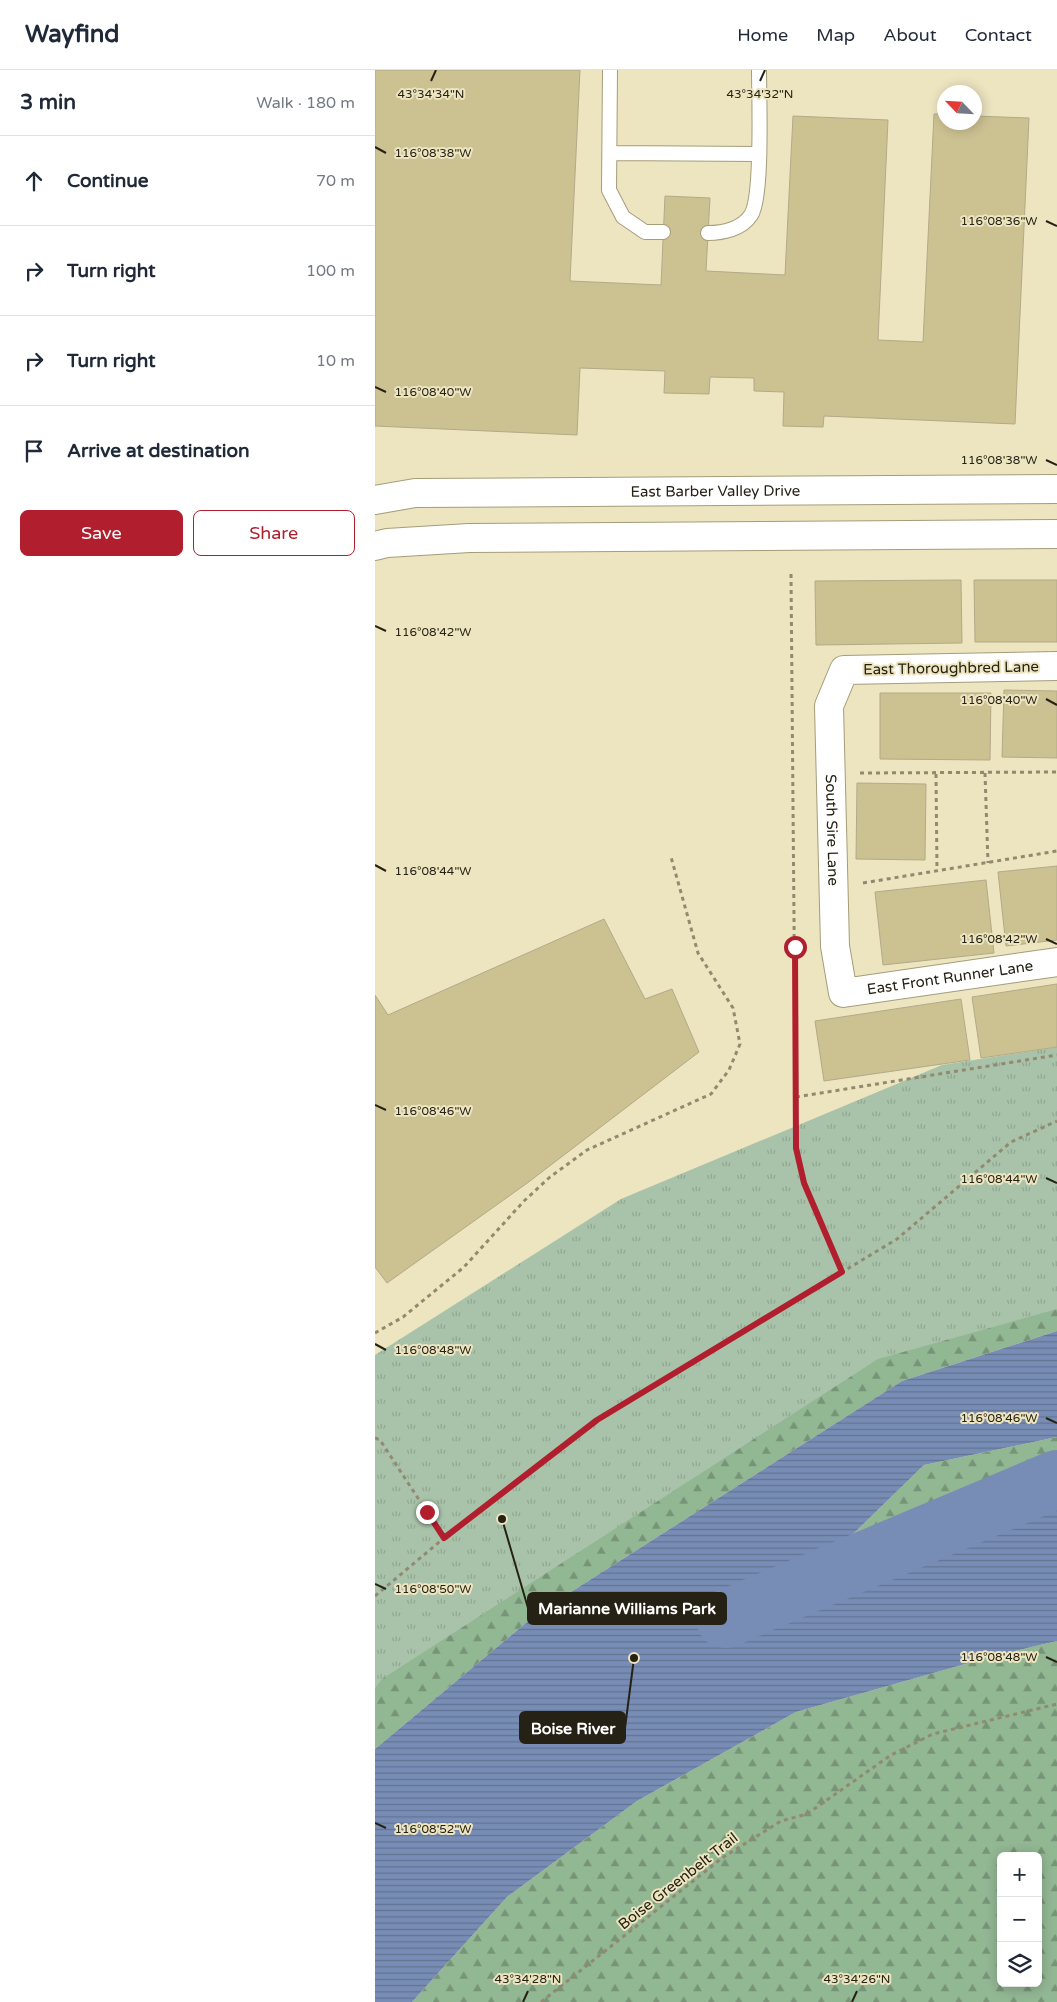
<!DOCTYPE html>
<html lang="en">
<head>
<meta charset="utf-8">
<style>
  body { margin:0; font-family:"Varela Round",sans-serif; background:#f2f2f3; color:#1f2937 }
  .controls { position:absolute; right:15px; bottom:15px; display:grid; overflow:hidden; border-radius:8px; box-shadow:0 2px 12px #0003 }
  .controls button { width:45px; height:45px; display:grid; place-items:center; padding:0; border:0; border-bottom:1px solid #e0e1e3; background:#fff; color:#1f2937; font:25px sans-serif }
  .compass { position:absolute; left:562px; top:15px; width:45px; height:45px; border-radius:50%; background:#fff; box-shadow:0 2px 12px #0003; rotate:295deg }
  .stop { position:absolute; width:15px; height:15px; margin:-11px; border:4px solid #b11e2e; border-radius:50%; background:#fff }
  .stop.end { background:#b11e2e; border-color:#fff; box-shadow:0 1px 5px #0008 }
  .list { margin:0; padding:0; list-style:none }
  h2 { display:flex; justify-content:space-between; align-items:center; height:65px; margin:0; padding:0 20px; font-size:21px }
  h2 small { font-size:16px; font-weight:400; color:#747a83 }
  .list li { display:grid; grid-template-columns:32px 1fr auto; gap:15px; align-items:center; box-sizing:border-box; height:90px; padding:0 20px; border-top:1px solid #e0e1e3 }
  .list b { display:block; font-size:19px; white-space:nowrap }
  .list em { font-size:16px; font-style:normal; color:#747a83 }
  .actions { display:flex; gap:10px; padding:15px 20px }
  .actions a { flex:1; padding:11px 0; border:1px solid #b11e2e; border-radius:8px; text-align:center; font-size:18px; color:#b11e2e }
  .actions .main { background:#b11e2e; color:#fff }
  .icon { flex:none; width:28px; height:28px; fill:none; stroke:currentColor; stroke-width:2; stroke-linecap:round; stroke-linejoin:round }
  .map { position:relative; flex:none; width:682px; height:1932px; overflow:hidden }
  header { display:flex; align-items:center; gap:30px; box-sizing:border-box; height:70px; padding:0 25px; background:#fff; border-bottom:1px solid #e0e1e3 }
  header strong { font-size:24px }
  nav { display:flex; gap:28px; margin-inline-start:auto; font-size:18px }
  main { display:flex }
  aside { flex:1; background:#fff }
  .map>svg:first-child { display:block }
  .forest { fill:url(#forest-firs); fill-rule:evenodd }
  .park { fill:url(#park-tufts) }
  .water { fill:url(#water-rules) }
  .lines { fill:none; stroke-linecap:round; stroke-linejoin:round }
  .river { stroke:#788db5; stroke-width:58 }
  .building { fill:#ccc191; stroke:#b2aa88 }
  .lane-casing { stroke:#a49d7a; stroke-width:16 }
  .street-casing { stroke:#a49d7a; stroke-width:30 }
  .path { stroke:#918a71; stroke-width:3; stroke-dasharray:4 4; stroke-linecap:butt }
  .lane { stroke:#fff; stroke-width:14 }
  .street { stroke:#fff; stroke-width:28 }
  .route { stroke:#b11e2e; stroke-width:6 }
  .ticks { fill:none; stroke:#252215; stroke-width:2 }
  .labels { text-anchor:middle; stroke-width:4; stroke-linejoin:round; paint-order:stroke }
  .street-label { font-size:15px; fill:#252215; stroke:#ede4c0 }
  .ticks-label { font-size:12px; text-anchor:middle; fill:#252215; stroke:#ede4c0; stroke-width:4; stroke-linejoin:round; paint-order:stroke }
  .leader { fill:none; stroke:#252215; stroke-width:2 }
  .callout-dot { fill:#252215; stroke:#ede4c0; stroke-width:2 }
  .callout { fill:#252215; stroke:#252215; stroke-width:2 }
  .callout-label { font-size:16px; text-anchor:middle; font-weight:bold; fill:#fff }
</style>
</head>
<body>
<header>
<strong>Wayfind</strong>
<nav><a>Home</a><a>Map</a><a>About</a><a>Contact</a></nav>
</header>
<main>
<aside>
<h2>3 min<small>Walk · 180 m</small></h2>
<ul class="list">
<li><svg class="icon" aria-label="ahead" viewBox="0 0 24 24"><path d="M12 20V5M6 11l6-6 6 6"/></svg><div><b>Continue</b></div><em>70 m</em></li>
<li><svg class="icon" aria-label="right" viewBox="0 0 24 24"><path d="M7 20v-9h11M14 6l5 5-5 5"/></svg><div><b>Turn right</b></div><em>100 m</em></li>
<li><svg class="icon" aria-label="right" viewBox="0 0 24 24"><path d="M7 20v-9h11M14 6l5 5-5 5"/></svg><div><b>Turn right</b></div><em>10 m</em></li>
<li><svg class="icon" aria-label="arrive" viewBox="0 0 24 24"><path d="M6 21V4h12l-3 4 3 4H6"/></svg><div><b>Arrive at destination</b></div></li>
</ul>
<div class="actions"><a class="main">Save</a><a>Share</a></div>
</aside>
<div class="map">
<svg width="682" height="1932" viewBox="0 0 682 1932">
  <defs>
    <pattern id="forest-firs" width="22" height="20" patternUnits="userSpaceOnUse" patternTransform="scale(1.25)"><rect width="22" height="20" fill="#92b793"/><path d="M5 1l3.5 6h-7zM16 11l3.5 6h-7z" fill="#779477"/></pattern>
    <pattern id="park-tufts" width="24" height="20" patternUnits="userSpaceOnUse" patternTransform="scale(1.25)"><rect width="24" height="20" fill="#a9c3aa"/><path d="M3 7l-1-3M5 7V3M7 7l1-3M15 17l-1-3M17 17v-4M19 17l1-3" fill="none" stroke="#91a791"/></pattern>
    <pattern id="water-rules" width="6" height="5" patternUnits="userSpaceOnUse" patternTransform="scale(1.25)"><rect width="6" height="5" fill="#788db5"/><path d="M0 2.5h6" fill="none" stroke="#627392"/></pattern>
  </defs>
  <rect width="100%" height="100%" fill="#ede4c0"/>
  <path class="forest" d="M 682,1051 L 682,1261 L 527,1311 L 163,1543 L 0,1679 L 0,1556 Z
    M 682,1367 L 682,1403 L 606,1453 L 506,1506 L 423,1526 L 424,1510 L 475,1467 L 549,1395 Z
    M 682,1571 L 682,1932 L 37,1932 L 132,1827 L 262,1731 L 421,1642 L 615,1587 ZM 626,1786 L 663,1786 L 663,1913 L 626,1913 Z"/>
  <path class="park" d="M 682,977 L 682,1239 L 503,1289 L 7,1609 L 0,1618 L 0,1285 L 246,1129 L 567,995 Z"/>
  <path class="water" d="M 682,1261 L 682,1367 L 549,1395 L 475,1467 L 424,1510 L 423,1526 L 506,1506 L 606,1453 L 682,1403 L 682,1571 L 615,1587 L 421,1642 L 262,1731 L 132,1827 L 37,1932 L 0,1932 L 0,1679 L 163,1543 L 527,1311 Z"/>
  <g class="lines">
    <path class="river" d="M 350,1549 L 682,1409"/>
  </g>
  <path class="building" d="M 0,0 L 205,0 L 195,211 L 286,215 L 290,126 L 335,128 L 331,201 L 410,205 L 418,46 L 513,50 L 503,270 L 548,272 L 559,44 L 570,44 L 570,52 L 600,52 L 600,46 L 654,48 L 640,354 L 449,346 L 448,357 L 408,356 L 409,322 L 379,321 L 379,308 L 335,307 L 334,324 L 289,323 L 290,301 L 205,298 L 202,365 L 0,356 Z
    M 586,510 L 587,573 L 441,575 L 440,511 Z
    M 599,510 L 682,510 L 682,572 L 600,572 Z
    M 629,620 L 682,621 L 682,688 L 627,687 Z
    M 505,623 L 616,623 L 615,690 L 505,689 Z
    M 482,713 L 551,714 L 550,790 L 481,789 Z
    M 682,796 L 682,870 L 631,876 L 623,802 Z
    M 611,810 L 619,883 L 508,895 L 500,822 Z
    M 229,849 L 270,929 L 297,919 L 324,982 L 151,1114 L 12,1213 L 0,1197 L 0,925 L 13,945 Z
    M 682,914 L 682,977 L 606,988 L 597,927 Z
    M 586,929 L 595,990 L 449,1011 L 440,951 Z"/>
  <g class="lines">
    <g class="lane-casing">
      <path id="lane" d="M 235,0 L 234,120 L 248,147 L 270,162 L 288,162
        M 235,83 L 383,84
        M 333,163 C 348,163 367,159 376,145 C 388,127 384,26 384,0"/>
    </g>
    <g class="street-casing">
      <g id="street">
        <path id="s1" d="M 0,430 L 40,423 L 682,419"/>
        <path d="M 0,476 L 12,473 L 94,468 L 682,464"/>
        <path id="s2" d="M 682,596 L 469,600 L 454,636 L 460,876 L 468,923 L 682,892"/>
      </g>
    </g>
    <path class="path" d="M 416,504 L 421,1078 L 429,1113 L 467,1202
      M 485,703 L 682,702
      M 610,703 L 613,793
      M 561,704 L 562,800
      M 488,813 L 682,781
      M 421,1027 L 682,985
      M 0,1263 L 28,1247 L 89,1197 L 149,1131 L 175,1107 L 212,1080 L 336,1024 L 354,1000 L 365,974 L 358,938 L 323,883 L 296,787
      M 0,1368 L 5,1370 L 69,1468
      M 0,1526 L 69,1468 L 222,1350 L 522,1169 L 636,1072 L 682,1051
      M 166,1932 L 347,1788 L 406,1751 L 432,1744 L 516,1685 L 558,1664 L 682,1634"/>
    <use href="#lane" class="lane"/>
    <use href="#street" class="street"/>
  </g>
  <g class="lines">
    <path class="route" d="M 52,1442 L 69,1468 L 222,1350 L 467,1202 L 429,1113 L 421,1078 L 420,877"/>
  </g>
  <path class="ticks" d="M 56,11 L 61,0M 385,11 L 390,0M 0,77 L 11,83M 671,151 L 682,156M 0,317 L 11,322M 671,390 L 682,395M 0,556 L 11,561M 671,629 L 682,635M 0,795 L 11,801M 671,869 L 682,874M 0,1035 L 11,1040M 671,1108 L 682,1113M 0,1274 L 11,1280M 671,1348 L 682,1353M 0,1514 L 11,1519M 671,1587 L 682,1592M 0,1753 L 11,1758M 148,1932 L 153,1921M 477,1932 L 482,1921"/>
  <g class="labels">
    <g class="street-label">
      <text dy="5" stroke="none"><textPath href="#s1" startOffset="341">East Barber Valley Drive</textPath></text>
      <text transform="translate(576 598) rotate(-1)" y="5">East Thoroughbred Lane</text>
      <text dy="5" stroke="none"><textPath href="#s2" startOffset="376">South Sire Lane</textPath></text>
      <text dy="5" stroke="none"><textPath href="#s2" startOffset="648">East Front Runner Lane</textPath></text>
      <text transform="translate(303 1811) rotate(-38)" y="5">Boise Greenbelt Trail</text>
    </g>
  </g>
  <g class="ticks-label">
    <text x="56" y="28">43°34'34"N</text>
    <text x="385" y="28">43°34'32"N</text>
    <text x="58" y="87">116°08'38"W</text>
    <text x="624" y="155">116°08'36"W</text>
    <text x="58" y="326">116°08'40"W</text>
    <text x="624" y="394">116°08'38"W</text>
    <text x="58" y="566">116°08'42"W</text>
    <text x="624" y="634">116°08'40"W</text>
    <text x="58" y="805">116°08'44"W</text>
    <text x="624" y="873">116°08'42"W</text>
    <text x="58" y="1045">116°08'46"W</text>
    <text x="624" y="1113">116°08'44"W</text>
    <text x="58" y="1284">116°08'48"W</text>
    <text x="624" y="1352">116°08'46"W</text>
    <text x="58" y="1523">116°08'50"W</text>
    <text x="624" y="1591">116°08'48"W</text>
    <text x="58" y="1763">116°08'52"W</text>
    <text x="153" y="1913">43°34'28"N</text>
    <text x="482" y="1913">43°34'26"N</text>
  </g>
  <path class="leader" d="M127 1449L153 1538M259 1588L250 1658"/>
  <g class="callout-dot">
    <circle cx="127" cy="1449" r="5"/>
    <circle cx="259" cy="1588" r="5"/>
  </g>
  <g class="callout">
    <rect x="153" y="1523" width="198" height="31" rx="5"/>
    <rect x="145" y="1642" width="105" height="31" rx="5"/>
  </g>
  <g class="callout-label">
    <text x="252" y="1544">Marianne Williams Park</text>
    <text x="198" y="1664">Boise River</text>
  </g>
</svg>
<div class="controls">
<button>+</button>
<button>−</button>
<button><svg class="icon" aria-label="layers" viewBox="0 0 24 24"><path d="M12 4l9 5-9 5-9-5zM3 14l9 5 9-5"/></svg></button>
</div>
<svg class="compass" viewBox="-18 -18 36 36"><path d="M0-13l5 13h-10z" fill="#e53935"/><path d="M0 13l5-13h-10z" fill="#747a83"/></svg>
<div class="stop" style="left:420px;top:877px"></div>
<div class="stop end" style="left:52px;top:1442px"></div>
</div>
</main>
</body>
</html>
